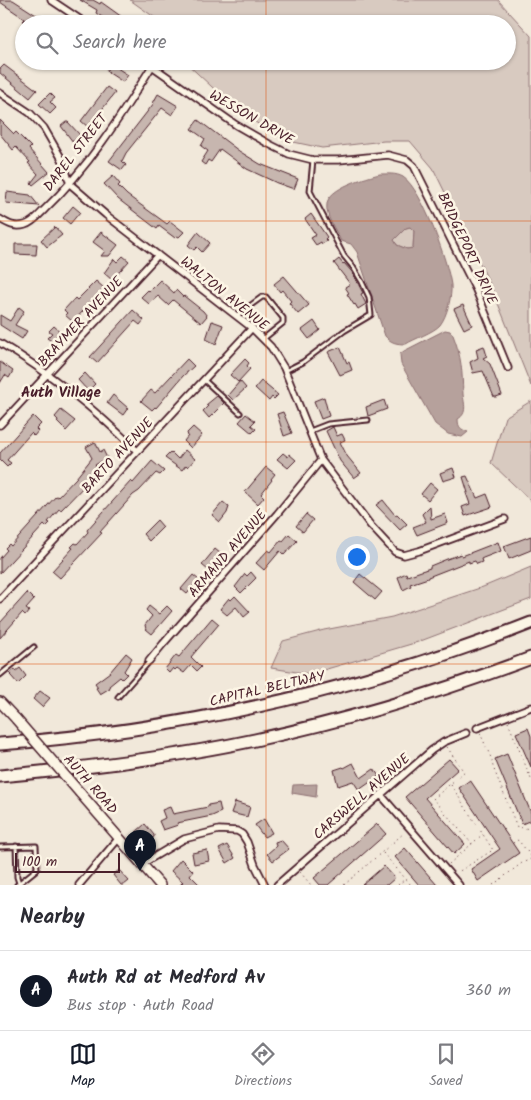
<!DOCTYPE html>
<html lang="en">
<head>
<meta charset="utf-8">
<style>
  body { margin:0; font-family:Kalam,sans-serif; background:#f7f7f7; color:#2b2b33 }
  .scale { position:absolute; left:15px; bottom:12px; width:105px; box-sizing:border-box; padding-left:5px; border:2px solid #4a1f2b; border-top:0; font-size:14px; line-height:18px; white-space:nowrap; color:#4a1f2b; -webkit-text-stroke:4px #fcf5e5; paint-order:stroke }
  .you { position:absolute; left:356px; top:556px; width:18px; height:18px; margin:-12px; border:4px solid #fff; border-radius:50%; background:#1a73e8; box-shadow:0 0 0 8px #1a73e833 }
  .badge { display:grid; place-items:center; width:32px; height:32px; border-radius:50%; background:#111827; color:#fff; font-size:16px; font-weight:700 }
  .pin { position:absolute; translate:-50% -41px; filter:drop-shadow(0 1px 2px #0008) }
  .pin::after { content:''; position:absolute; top:26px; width:18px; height:15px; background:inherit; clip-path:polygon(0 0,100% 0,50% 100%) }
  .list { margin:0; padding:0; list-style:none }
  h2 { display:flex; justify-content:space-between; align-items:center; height:65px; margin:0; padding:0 20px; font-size:21px }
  h2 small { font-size:16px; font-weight:400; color:#7c7c81 }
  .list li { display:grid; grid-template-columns:32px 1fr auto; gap:15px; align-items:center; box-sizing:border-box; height:80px; padding:0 20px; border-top:1px solid #e1e1e2 }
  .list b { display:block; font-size:19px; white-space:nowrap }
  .list p { margin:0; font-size:16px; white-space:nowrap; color:#7c7c81 }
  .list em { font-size:16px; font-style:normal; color:#7c7c81 }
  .icon { flex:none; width:28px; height:28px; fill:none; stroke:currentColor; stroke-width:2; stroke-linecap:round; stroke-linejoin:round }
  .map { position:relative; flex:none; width:531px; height:885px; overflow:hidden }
  .search { position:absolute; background:#fff; box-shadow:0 1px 4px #0004; left:15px; right:15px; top:15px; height:55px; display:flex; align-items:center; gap:12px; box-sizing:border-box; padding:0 18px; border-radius:28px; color:#7c7c81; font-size:19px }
  .sheet { height:145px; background:#fff }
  nav { display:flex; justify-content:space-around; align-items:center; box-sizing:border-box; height:70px; border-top:1px solid #e1e1e2; background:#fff; font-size:14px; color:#7c7c81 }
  nav a { display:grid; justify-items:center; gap:2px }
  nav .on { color:#111827 }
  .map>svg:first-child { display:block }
  .green { fill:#d8cac0; stroke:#917476 }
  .water { fill:#b6a19c; stroke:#8b6d6f; fill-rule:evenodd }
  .building { fill:#c7b6af; stroke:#4a1f2b }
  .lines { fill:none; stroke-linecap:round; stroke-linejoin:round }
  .lane-casing { stroke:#4a1f2b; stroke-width:7 }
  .street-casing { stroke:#4a1f2b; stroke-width:9 }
  .secondary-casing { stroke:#4a1f2b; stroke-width:12 }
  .highway-casing { stroke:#4a1f2b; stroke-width:15 }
  .path { stroke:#4a1f2b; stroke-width:1; stroke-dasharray:1 4; stroke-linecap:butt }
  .lane { stroke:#fcf5e5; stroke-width:3 }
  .street { stroke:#fcf5e5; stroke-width:5.5 }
  .secondary { stroke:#fcf5e5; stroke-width:9 }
  .highway { stroke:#fcf5e5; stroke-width:11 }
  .secondary-bridge-casing { stroke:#4a1f2b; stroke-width:12; stroke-linecap:butt }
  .secondary-bridge { stroke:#fcf5e5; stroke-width:9 }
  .grid { fill:none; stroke:#e0560e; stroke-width:1; stroke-opacity:0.55 }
  .labels { text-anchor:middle; stroke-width:5; stroke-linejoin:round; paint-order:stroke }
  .street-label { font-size:14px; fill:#4a1f2b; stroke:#fcf5e5 }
  .neighbourhood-label { font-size:15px; font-weight:bold; fill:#4a1f2b; stroke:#fcf5e5 }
</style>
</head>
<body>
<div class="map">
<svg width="531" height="885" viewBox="0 0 531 885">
  <rect width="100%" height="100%" fill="#f1e8da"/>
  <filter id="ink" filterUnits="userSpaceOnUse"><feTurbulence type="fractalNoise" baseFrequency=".02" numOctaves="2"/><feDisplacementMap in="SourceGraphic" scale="10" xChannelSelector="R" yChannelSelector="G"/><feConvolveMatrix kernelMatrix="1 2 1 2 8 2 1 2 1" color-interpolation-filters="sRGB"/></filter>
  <g filter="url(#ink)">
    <path class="green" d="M 130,0 L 498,0 L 531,36 L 531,386 L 491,286 L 433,168 L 410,141 L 384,141 L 322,148 L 284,140 L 239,112 L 184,61 L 507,61 L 507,24 L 164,24 Z
      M 410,227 L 414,231 L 413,248 L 407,249 L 397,245 L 394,240 L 406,228 Z
      M 531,401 L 531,501 L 491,463 L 505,417 Z
      M 531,567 L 531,599 L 418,642 L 310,674 L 271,668 L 283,641 L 324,630 L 392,617 L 483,587 Z"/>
    <path class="water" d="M 380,174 C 388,174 396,173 403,177 C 422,189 448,262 451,285 C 452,296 447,316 440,325 C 434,332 414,339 406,344 C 397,344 391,343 385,336 L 357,252 L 351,244 L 341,241 C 336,230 325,216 327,204 C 328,188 367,177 380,174 ZM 410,227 L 414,231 L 413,248 L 407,249 L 397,245 L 394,240 L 406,228 Z
      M 445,330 L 450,331 L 453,335 C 462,358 462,371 463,394 C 464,404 468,413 458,419 C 458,428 461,429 468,432 L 462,437 L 448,434 L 435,424 L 401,364 L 400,354 L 404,351 Z
      M 317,784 L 316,797 L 292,793 L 293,785 Z"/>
    <path class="building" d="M 0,0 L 13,0 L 50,24 L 27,24 L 23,21 L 25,19 L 0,2 Z
      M 80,0 L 93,0 L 100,4 L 101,2 L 122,17 L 121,19 L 130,24 L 113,24 L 96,13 L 97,10 Z
      M 111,64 L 128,75 L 123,82 L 106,71 Z
      M 4,65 L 37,90 L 30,98 L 0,73 L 0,69 Z
      M 107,87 L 115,93 L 88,127 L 81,121 Z
      M 50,93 L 55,98 L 50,102 L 56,108 L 50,114 L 39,104 Z
      M 158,94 L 178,106 L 172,115 L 162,108 L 126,153 L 122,161 L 126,165 L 122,170 L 109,161 L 154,103 L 153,103 Z
      M 0,120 L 14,134 L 16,132 L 31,147 L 29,149 L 49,172 L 33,185 L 31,183 L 38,174 L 28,163 L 30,162 L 16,147 L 13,150 L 0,134 Z
      M 198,120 L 239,151 L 260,164 L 298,179 L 294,189 L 277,183 L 247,169 L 220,149 L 211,162 L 208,160 L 205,165 L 201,162 L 208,151 L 201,146 L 205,139 L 191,129 Z
      M 66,122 L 68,122 L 80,135 L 73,142 L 61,126 Z
      M 113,176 L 120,184 L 118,186 L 127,195 L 167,224 L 170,221 L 184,232 L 179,237 L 177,236 L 175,238 L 159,226 L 157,229 L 118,199 L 104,184 Z
      M 7,192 L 30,195 L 39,206 L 6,203 Z
      M 73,206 L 80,212 L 70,224 L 63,218 Z
      M 311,214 L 327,237 L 325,239 L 327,241 L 322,244 L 321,242 L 316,245 L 311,238 L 316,235 L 305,219 Z
      M 55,227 L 62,235 L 47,247 L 41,240 Z
      M 101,232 L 118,245 L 109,256 L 101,256 L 105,251 L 93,242 Z
      M 198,232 L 210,243 L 202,252 L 197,247 L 194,250 L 188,245 Z
      M 15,244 L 37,244 L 36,255 L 15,254 Z
      M 123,256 L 129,261 L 112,280 L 104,273 L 114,259 L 117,262 Z
      M 339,259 L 343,264 L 344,263 L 352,272 L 363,293 L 361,294 L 366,304 L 358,309 L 355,304 L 354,305 L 347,294 L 349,293 L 345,287 L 350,284 L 334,263 Z
      M 284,276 L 309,305 L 298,314 L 289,303 L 291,301 L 282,290 L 280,292 L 274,284 Z
      M 160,280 L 174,293 L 176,290 L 183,297 L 184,296 L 203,311 L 207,316 L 201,323 L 173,300 L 168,305 L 158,296 L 149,304 L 141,297 L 148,290 L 149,291 Z
      M 96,281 L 104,288 L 73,322 L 65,315 L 67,313 L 64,310 L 75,298 L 77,300 Z
      M 463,305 L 472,325 L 464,329 L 454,309 Z
      M 19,307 L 24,311 L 15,325 L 27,331 L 22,339 L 0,325 L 0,315 L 10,321 Z
      M 133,310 L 144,320 L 140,325 L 135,321 L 97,363 L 90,357 Z
      M 212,321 L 223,325 L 216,344 L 206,339 Z
      M 314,321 L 320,330 L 309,339 L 302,330 Z
      M 54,326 L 63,334 L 54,343 L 47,338 L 52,333 L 49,331 Z
      M 484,346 L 487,356 L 483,358 L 490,364 L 502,395 L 496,397 L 494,397 L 483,371 L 473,373 L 470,362 L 478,358 L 476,349 Z
      M 340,347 L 347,363 L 349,362 L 352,370 L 340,375 L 328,352 Z
      M 187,359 L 194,366 L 183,376 L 156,408 L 155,407 L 152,410 L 141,401 L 151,390 L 155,393 Z
      M 245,359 L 249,363 L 247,366 L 250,369 L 238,382 L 230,375 Z
      M 0,362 L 13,371 L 9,378 L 5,375 L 0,383 Z
      M 85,373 L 95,384 L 88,391 L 78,380 Z
      M 240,381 L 246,388 L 233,400 L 228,395 Z
      M 261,381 L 278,395 L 274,399 L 272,397 L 269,401 L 255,388 Z
      M 113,395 L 128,408 L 123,415 L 107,403 Z
      M 217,396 L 224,403 L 209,418 L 203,411 L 208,406 L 206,405 Z
      M 324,397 L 329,416 L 321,419 L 314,401 Z
      M 384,400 L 387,409 L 368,416 L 366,407 Z
      M 61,410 L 75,421 L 66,431 L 57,422 L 58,420 L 55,417 Z
      M 283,412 L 292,433 L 284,436 L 277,414 Z
      M 246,414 L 255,421 L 251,425 L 256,429 L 252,433 L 239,422 Z
      M 33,416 L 41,424 L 36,429 L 38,431 L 34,436 L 31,433 L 7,460 L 11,463 L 7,467 L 0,460 L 0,453 Z
      M 193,427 L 202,435 L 191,448 L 184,441 L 188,436 L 187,433 Z
      M 333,427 L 337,436 L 342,434 L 345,440 L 340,442 L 347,456 L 361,473 L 354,478 L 340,461 L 326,431 Z
      M 95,442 L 100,452 L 103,450 L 107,458 L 95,465 L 98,468 L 89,478 L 91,479 L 61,510 L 59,509 L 48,522 L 50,523 L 46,527 L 44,525 L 0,573 L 0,558 L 7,550 L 5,548 L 9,544 L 11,546 L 56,496 L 58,497 L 76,478 L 92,458 L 86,447 Z
      M 185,450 L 195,459 L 188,467 L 186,465 L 182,470 L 165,458 L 171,452 L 178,459 Z
      M 283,453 L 288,457 L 289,454 L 296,460 L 288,468 L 277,459 Z
      M 152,461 L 164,471 L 160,475 L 156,473 L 139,491 L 133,495 L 100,532 L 102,533 L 60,578 L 52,571 L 73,548 L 71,547 L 75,543 L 77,544 L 88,532 L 87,530 L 95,521 L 131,481 L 133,483 Z
      M 266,467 L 275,474 L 271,479 L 272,480 L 261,494 L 264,497 L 258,504 L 245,492 Z
      M 453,468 L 456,477 L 443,481 L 440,473 Z
      M 467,476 L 477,498 L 487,494 L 492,507 L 465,516 L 462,507 L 470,504 L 466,493 L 468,493 L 463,477 Z
      M 430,483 L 437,489 L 428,500 L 421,494 Z
      M 383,500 L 395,515 L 397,514 L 407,524 L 400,530 L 376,505 Z
      M 223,502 L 229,507 L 227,513 L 220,522 L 212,515 Z
      M 430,506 L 431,519 L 445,514 L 448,523 L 417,535 L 413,527 L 426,522 L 422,514 Z
      M 306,514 L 313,520 L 303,532 L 296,526 Z
      M 157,520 L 163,527 L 149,541 L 143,534 Z
      M 289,534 L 297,541 L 284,555 L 280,551 L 264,570 L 256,563 L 268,550 L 271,552 L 281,540 L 283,541 Z
      M 531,536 L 531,550 L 509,559 L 504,546 Z
      M 498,542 L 501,551 L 483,558 L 481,559 L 482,562 L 477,564 L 475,561 L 469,563 L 469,561 L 428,577 L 428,578 L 410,584 L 411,586 L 403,590 L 398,577 L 406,573 L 407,576 L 430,568 L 430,566 L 447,559 L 461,554 L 462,556 Z
      M 215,549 L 221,554 L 208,570 L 202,565 Z
      M 251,572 L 256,578 L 241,593 L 235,587 L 245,574 L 247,576 Z
      M 360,574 L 382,592 L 375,600 L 354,582 Z
      M 193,575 L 199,580 L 187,594 L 181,589 Z
      M 27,593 L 34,600 L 26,609 L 29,611 L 25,616 L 22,613 L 0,638 L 0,623 Z
      M 235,596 L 250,612 L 244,617 L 236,607 L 227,615 L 220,609 L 229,598 L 231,600 Z
      M 149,606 L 159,614 L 167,606 L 172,611 L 152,634 L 146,629 L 145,625 L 152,616 L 146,610 Z
      M 212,618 L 219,624 L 191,657 L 201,667 L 197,671 L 191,665 L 184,673 L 177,668 L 175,670 L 173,668 L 169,673 L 165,669 L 176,655 L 179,657 Z
      M 126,653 L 132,658 L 124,671 L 127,674 L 122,679 L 120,677 L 109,686 L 110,688 L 100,694 L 96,688 L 98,687 L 95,683 L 110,672 Z
      M 20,668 L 26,676 L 18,684 L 11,676 L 12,675 L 10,673 L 15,669 L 16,671 Z
      M 40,691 L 50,698 L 42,707 L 33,699 Z
      M 528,728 L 531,736 L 531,767 L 516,733 Z
      M 507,754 L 531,813 L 531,820 L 522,824 L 495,759 Z
      M 449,759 L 458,769 L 425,798 L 465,844 L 454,854 L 405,797 Z
      M 353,763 L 361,778 L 374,769 L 379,776 L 359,790 L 353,781 L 338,786 L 334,770 L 343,767 L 344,768 Z
      M 470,780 L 519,853 L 478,881 L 471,869 L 500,849 L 459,788 Z
      M 235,802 L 250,807 L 247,817 L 231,813 Z
      M 219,803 L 221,812 L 212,816 L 177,823 L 178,825 L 163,830 L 159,821 L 165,818 L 162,810 L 170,807 L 173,814 L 208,807 L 208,805 Z
      M 264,819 L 272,833 L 264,837 L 255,825 Z
      M 145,824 L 154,835 L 154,837 L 147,843 L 136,832 Z
      M 377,824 L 386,834 L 328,885 L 320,885 L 314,878 Z
      M 281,840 L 289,849 L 273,861 L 267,854 L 276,846 L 275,842 Z
      M 227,845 L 235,858 L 227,863 L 219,849 Z
      M 405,848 L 437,885 L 419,885 L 395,857 Z
      M 207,850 L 209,861 L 194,864 L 192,853 Z
      M 181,859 L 193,871 L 190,875 L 200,885 L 180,885 L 183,882 L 171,871 Z
      M 384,866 L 395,878 L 387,885 L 362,885 Z
      M 119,870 L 129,881 L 124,885 L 121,885 L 113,875 Z"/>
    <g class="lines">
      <g class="lane-casing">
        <path id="lane" d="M 236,316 L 262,297 L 266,297 L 283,318 L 283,323 L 263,339
          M 285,371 L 303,362 L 344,331 L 371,315 L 369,297 L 362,282 L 353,267 L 344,256 L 310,191 L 313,160
          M 204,380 L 240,413
          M 310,431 L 328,424 L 368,420
          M 0,675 L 34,647
          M 118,697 L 149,662
          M 16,846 L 17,877 L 19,883
          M 0,847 L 36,846 L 37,869 L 17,885"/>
      </g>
      <g class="street-casing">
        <path id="street" d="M 51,0 L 87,24
          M 145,61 L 236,125 L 269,144 L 289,154 L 313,160 L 339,160 L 388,155 L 407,160 L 414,166 L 476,290 L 508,368
          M 0,93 L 30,113 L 44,128 L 63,161 L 70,184 L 106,215 L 252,328 L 271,347 L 284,368 L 321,460 L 371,526 L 395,552 L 404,555 L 419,551 L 505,519
          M 0,219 C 8,224 15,228 25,225 C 33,223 39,215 45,209 C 88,168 121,116 152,66
          M 0,343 C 50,373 96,410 137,451
          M 0,425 L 158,255
          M 0,599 L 252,328
          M 149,661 L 163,644 L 277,514 L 321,460
          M 477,728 L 531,707
          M 381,795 L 459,885
          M 142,864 L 184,839 L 219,830 L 237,831 L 242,834 L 247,842 L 255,865 L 265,885
          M 79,885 L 119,838
          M 277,885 L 432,750 L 444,742 L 466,733"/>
      </g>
      <g class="secondary-casing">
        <path id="secondary" d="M 0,702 L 16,719
          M 80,793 L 160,885"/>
      </g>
      <g class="highway-casing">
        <path id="highway" d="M 0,744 C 182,730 361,690 531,623
          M 0,776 C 86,768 171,758 255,740 C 349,720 441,692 531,658"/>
      </g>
      <path class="path" d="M 508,722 L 531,779
        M 480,733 L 492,760 L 493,767 L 517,827 L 531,829
        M 447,747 L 464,772 L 433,799 L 472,844
        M 451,785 L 493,850 L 458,872
        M 317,829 L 323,836
        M 513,843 L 518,840 L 531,856
        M 383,853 L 411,885
        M 449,864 L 483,834
        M 300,872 L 311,885
        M 344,885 L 404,833
        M 398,885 L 405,879
        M 493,885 L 522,863 L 531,859"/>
      <use href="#lane" class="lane"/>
      <use href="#street" class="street"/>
      <use href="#secondary" class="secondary"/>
      <use href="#highway" class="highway"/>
      <g class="secondary-bridge-casing">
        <path id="secondary-bridge" d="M 16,719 L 80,793"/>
      </g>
      <use href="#secondary-bridge" class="secondary-bridge"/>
    </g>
  </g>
  <path class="grid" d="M 266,0 L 266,24M 266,61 L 266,885M 0,221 L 531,221M 0,442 L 531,442M 0,664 L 531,664"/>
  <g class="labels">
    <g class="street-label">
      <text transform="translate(252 117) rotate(30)" y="5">WESSON DRIVE</text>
      <text transform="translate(75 152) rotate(-52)" y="5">DAREL STREET</text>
      <text transform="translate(468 248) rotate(65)" y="5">BRIDGEPORT DRIVE</text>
      <text transform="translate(225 293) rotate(39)" y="5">WALTON AVENUE</text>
      <text transform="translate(80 321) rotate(-47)" y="5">BRAYMER AVENUE</text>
      <text transform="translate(117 455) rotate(-47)" y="5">BARTO AVENUE</text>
      <text transform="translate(227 553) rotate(-49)" y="5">ARMAND AVENUE</text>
      <text transform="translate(267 688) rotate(-13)" y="5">CAPITAL BELTWAY</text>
      <text transform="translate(91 784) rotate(49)" y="5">AUTH ROAD</text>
      <text transform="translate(361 796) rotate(-41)" y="5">CARSWELL AVENUE</text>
    </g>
    <g class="neighbourhood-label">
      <text x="61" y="397">Auth Village</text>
    </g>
  </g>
</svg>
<div class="scale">100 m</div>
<div class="you"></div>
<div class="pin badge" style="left:140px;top:871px">A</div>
<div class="search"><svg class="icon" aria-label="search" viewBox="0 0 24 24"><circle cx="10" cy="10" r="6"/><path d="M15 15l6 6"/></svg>Search here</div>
</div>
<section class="sheet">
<h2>Nearby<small></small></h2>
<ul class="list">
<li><span class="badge">A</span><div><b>Auth Rd at Medford Av</b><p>Bus stop · Auth Road</p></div><em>360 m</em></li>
</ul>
</section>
<nav>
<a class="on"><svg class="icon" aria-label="map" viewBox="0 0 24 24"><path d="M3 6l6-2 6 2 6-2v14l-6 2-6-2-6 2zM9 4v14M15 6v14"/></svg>Map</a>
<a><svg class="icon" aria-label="directions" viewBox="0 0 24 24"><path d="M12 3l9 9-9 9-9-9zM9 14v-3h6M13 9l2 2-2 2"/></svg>Directions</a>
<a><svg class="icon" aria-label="saved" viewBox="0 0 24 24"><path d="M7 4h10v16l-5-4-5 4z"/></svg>Saved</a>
</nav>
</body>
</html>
